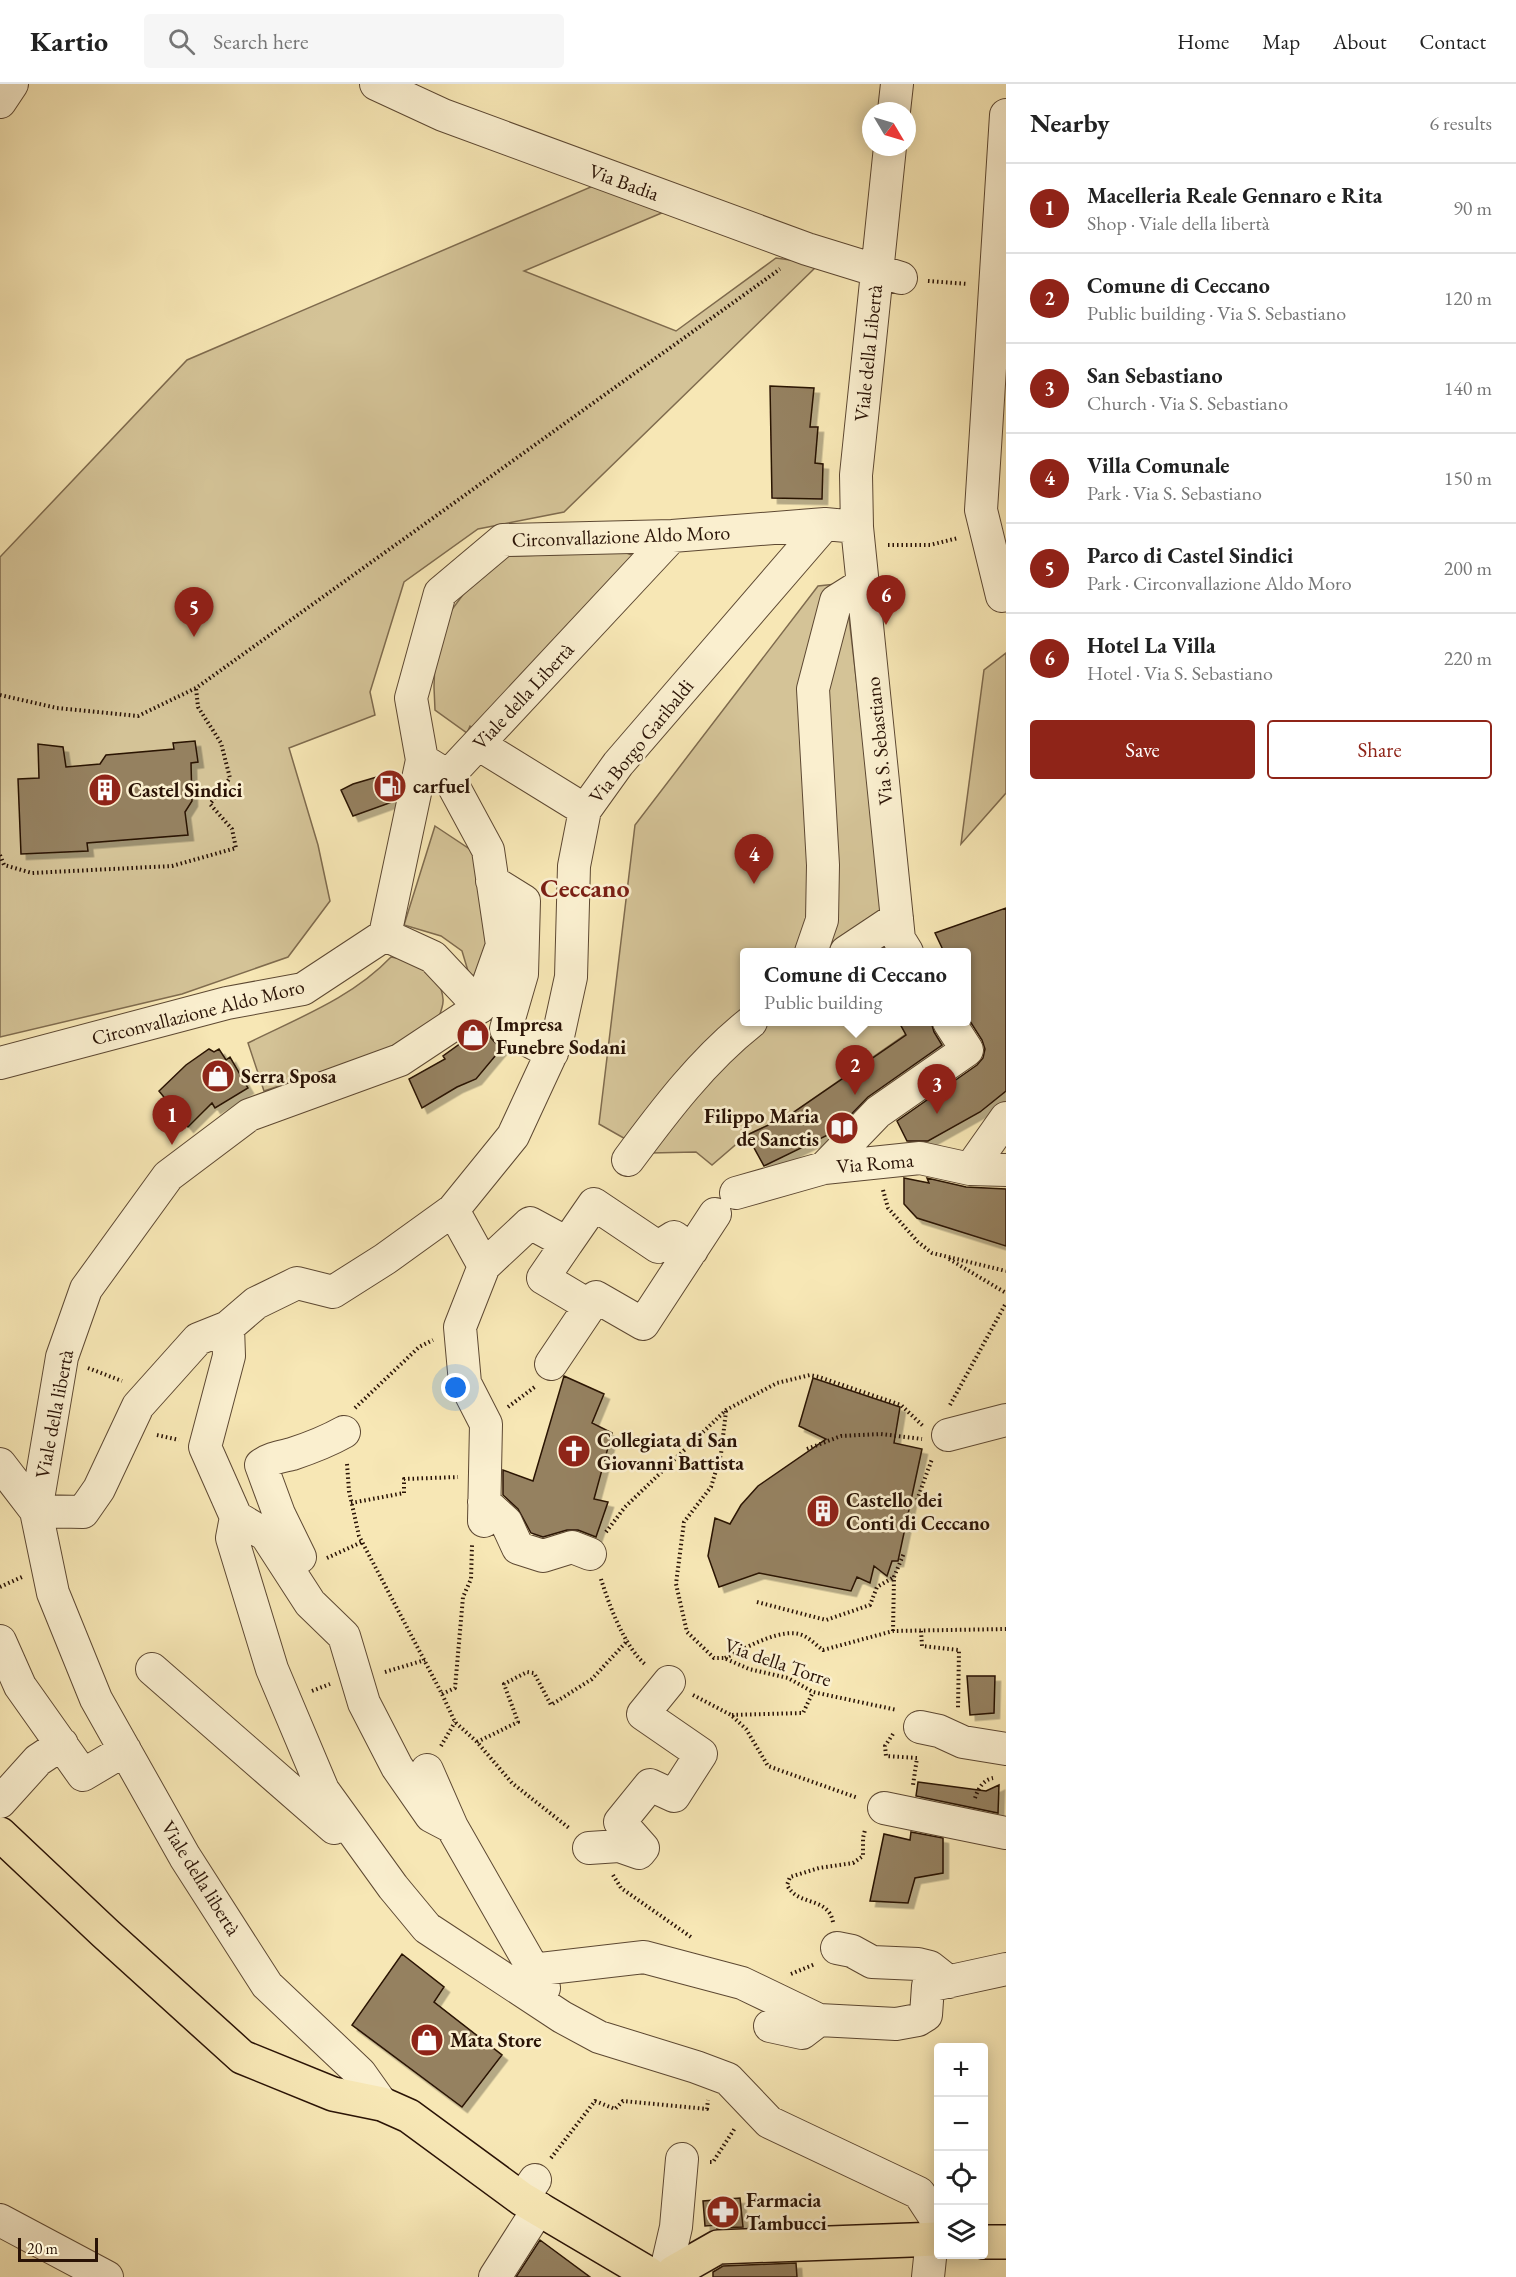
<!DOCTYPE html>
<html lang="en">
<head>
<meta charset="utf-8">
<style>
  body { margin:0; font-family:"EB Garamond",serif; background:#f6f6f6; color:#222 }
  .controls { position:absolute; right:18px; bottom:18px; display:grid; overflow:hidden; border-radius:6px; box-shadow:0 3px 15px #0003 }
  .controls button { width:54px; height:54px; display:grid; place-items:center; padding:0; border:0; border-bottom:2px solid #e0e0e0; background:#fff; color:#222; font:30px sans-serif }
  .compass { position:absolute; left:862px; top:18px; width:54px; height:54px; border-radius:50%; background:#fff; box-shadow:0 3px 15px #0003; rotate:128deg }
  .scale { position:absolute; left:18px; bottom:15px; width:80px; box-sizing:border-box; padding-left:6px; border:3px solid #2a1306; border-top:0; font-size:16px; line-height:21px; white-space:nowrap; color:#2a1306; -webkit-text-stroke:4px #faefcf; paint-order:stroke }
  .you { position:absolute; left:456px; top:1304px; width:21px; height:21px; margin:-15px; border:4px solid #fff; border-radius:50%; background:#1a73e8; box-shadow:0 0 0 9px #1a73e833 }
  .badge { display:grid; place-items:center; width:39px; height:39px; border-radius:50%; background:#8f2418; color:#fff; font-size:20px; font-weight:700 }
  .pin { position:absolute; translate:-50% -50px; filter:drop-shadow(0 2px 3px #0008) }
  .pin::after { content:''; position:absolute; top:32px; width:21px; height:18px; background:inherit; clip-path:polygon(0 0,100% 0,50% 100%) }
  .popup { position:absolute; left:740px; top:864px; width:231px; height:78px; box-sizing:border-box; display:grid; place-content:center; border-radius:6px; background:#fff; filter:drop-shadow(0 2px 4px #0005); font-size:20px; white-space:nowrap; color:#767676 }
  .popup b { font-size:22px; color:#222 }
  .popup::after { content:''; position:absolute; left:50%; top:100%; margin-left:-12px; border:12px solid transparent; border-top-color:#fff }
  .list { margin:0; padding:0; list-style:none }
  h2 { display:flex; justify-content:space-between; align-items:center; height:78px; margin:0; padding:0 24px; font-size:26px }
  h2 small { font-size:20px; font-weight:400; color:#767676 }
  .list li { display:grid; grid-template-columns:39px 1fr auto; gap:18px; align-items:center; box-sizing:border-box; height:90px; padding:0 24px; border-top:2px solid #e0e0e0 }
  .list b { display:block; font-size:22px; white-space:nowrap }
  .list p { margin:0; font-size:20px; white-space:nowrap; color:#767676 }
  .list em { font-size:20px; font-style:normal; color:#767676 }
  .actions { display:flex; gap:12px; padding:18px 24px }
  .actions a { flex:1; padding:14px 0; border:2px solid #8f2418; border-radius:6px; text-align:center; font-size:21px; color:#8f2418 }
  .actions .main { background:#8f2418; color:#fff }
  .icon { flex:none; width:33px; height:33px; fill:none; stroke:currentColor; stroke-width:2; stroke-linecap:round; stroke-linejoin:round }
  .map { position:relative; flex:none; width:1006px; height:2193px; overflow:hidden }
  header { display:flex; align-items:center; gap:36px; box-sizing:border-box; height:84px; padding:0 30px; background:#fff; border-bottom:2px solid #e0e0e0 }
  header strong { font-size:28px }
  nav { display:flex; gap:33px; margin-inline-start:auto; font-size:21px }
  .search { width:420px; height:54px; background:#f6f6f6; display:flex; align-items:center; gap:15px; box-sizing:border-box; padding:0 21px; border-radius:6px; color:#767676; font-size:22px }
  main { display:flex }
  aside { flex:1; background:#fff }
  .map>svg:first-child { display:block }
  .green { fill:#d4c397; stroke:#7f6b4e; stroke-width:1.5 }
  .building { fill:#958161; stroke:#2a1306; stroke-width:1.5; filter:url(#shadow) }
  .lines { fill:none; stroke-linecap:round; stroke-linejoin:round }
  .minor-casing { stroke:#5d4832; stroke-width:34 }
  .major-casing { stroke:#2a1306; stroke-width:36 }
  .path { stroke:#2a1306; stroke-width:4; stroke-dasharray:1.5 3; stroke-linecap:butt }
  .minor { stroke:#faefcf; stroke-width:32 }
  .major { stroke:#f7e7b5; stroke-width:33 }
  .labels { text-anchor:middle; stroke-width:5; stroke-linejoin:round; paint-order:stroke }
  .street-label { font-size:20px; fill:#2a1306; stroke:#faefcf }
  .poi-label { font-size:20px; font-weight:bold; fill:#2a1306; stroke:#faefcf; text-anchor:start }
  .district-label { font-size:26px; font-weight:bold; fill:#7a1f14; stroke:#faefcf }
</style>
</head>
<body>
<header>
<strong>Kartio</strong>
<div class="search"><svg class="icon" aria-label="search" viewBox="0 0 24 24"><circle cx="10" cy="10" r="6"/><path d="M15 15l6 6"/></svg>Search here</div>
<nav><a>Home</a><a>Map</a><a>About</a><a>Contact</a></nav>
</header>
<main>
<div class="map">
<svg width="1006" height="2193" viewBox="0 0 1006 2193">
  <defs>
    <filter id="shadow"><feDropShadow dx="5.5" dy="5.5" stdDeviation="0" flood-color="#0004"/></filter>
  </defs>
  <rect width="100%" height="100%" fill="#f7e7b5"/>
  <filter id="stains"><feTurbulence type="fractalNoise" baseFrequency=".00333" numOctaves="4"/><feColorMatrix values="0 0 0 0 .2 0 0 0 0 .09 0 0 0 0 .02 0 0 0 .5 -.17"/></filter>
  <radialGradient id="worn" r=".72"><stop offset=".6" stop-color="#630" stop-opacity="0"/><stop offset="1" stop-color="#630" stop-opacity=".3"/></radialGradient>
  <path class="green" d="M 593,102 L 664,128 L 524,187 L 676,247 L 776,174 L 819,180 L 564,428 L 478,445 L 404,498 L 370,608 L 375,631 L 289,664 L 318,761 L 330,817 L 288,873 L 182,910 L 0,953 L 0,473 L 187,276 Z
    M 624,468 L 642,475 L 476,646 L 470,642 L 467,649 L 435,626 L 434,603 L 436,547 L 491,473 Z
    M 845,499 L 887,859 L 873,868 L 744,868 L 744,938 L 899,938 L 906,950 L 788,1032 L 747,1051 L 712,1081 L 696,1068 L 650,1069 L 599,1040 L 635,741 L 818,502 Z
    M 1006,569 L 1006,709 L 961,760 L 984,586 Z
    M 435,742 L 474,768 L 490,843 L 484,872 L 471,897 L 462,867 L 441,852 L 404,841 Z
    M 391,873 C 414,876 441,889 443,915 C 444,922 439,932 437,938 L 394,964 L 264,1007 L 248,959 C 298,934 352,914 391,873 Z"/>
  <path class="building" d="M 770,302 L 814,304 L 810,343 L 818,343 L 815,379 L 823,380 L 822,415 L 772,414 Z
    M 195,657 L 198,678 L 191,679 L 192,717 L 185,728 L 188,751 L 87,759 L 88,767 L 21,770 L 18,695 L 39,694 L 38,660 L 63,663 L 66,683 L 100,680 L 106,671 L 174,665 L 173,659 Z
    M 394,688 L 398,702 L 395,717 L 353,732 L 341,706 L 353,700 Z
    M 1006,824 L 1006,1007 L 980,1028 L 928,1057 L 907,1057 L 897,1037 L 977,981 L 983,974 L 985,965 L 982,956 L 966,931 L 966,868 L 944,868 L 935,849 Z
    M 899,938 L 931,938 L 934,948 L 942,961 L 868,1013 L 834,1048 L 764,1082 L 747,1051 L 788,1032 L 906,951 Z
    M 482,944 L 501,965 L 476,995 L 457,1003 L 422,1024 L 409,995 L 445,975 L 443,972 Z
    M 209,965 L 214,968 L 219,965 L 226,976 L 230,973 L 248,1004 L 215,1024 L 212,1019 L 188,1043 L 159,1007 L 186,981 Z
    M 904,1094 L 929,1099 L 927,1094 L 966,1103 L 1006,1105 L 1006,1162 L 917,1134 L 904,1120 Z
    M 564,1292 L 604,1310 L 592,1339 L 612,1349 L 594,1415 L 608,1418 L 596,1453 L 578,1446 L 567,1446 L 543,1453 L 531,1449 L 518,1425 L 503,1411 L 503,1386 L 533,1397 Z
    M 813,1294 L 900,1323 L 894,1359 L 922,1365 L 898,1477 L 892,1477 L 887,1492 L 874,1482 L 870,1499 L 857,1493 L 851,1507 L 759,1489 L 719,1503 L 708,1472 L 715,1434 L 730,1440 L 741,1421 L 758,1402 L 826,1355 L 799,1342 Z
    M 967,1592 L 995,1592 L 994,1629 L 970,1631 Z
    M 918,1698 L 986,1707 L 999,1701 L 998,1729 L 916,1712 Z
    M 911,1748 L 943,1754 L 943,1789 L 915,1794 L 908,1819 L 870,1817 L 884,1750 L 910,1756 Z
    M 402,1870 L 444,1903 L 434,1918 L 502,1971 L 462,2023 L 352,1941 Z
    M 740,2114 L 743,2143 L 717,2144 L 717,2141 L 705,2142 L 703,2117 Z
    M 540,2156 L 590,2193 L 516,2193 Z
    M 796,2179 L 797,2193 L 713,2193 L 713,2188 L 723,2182 Z"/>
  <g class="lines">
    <g class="minor-casing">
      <path id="minor" d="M 376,0 L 443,31 L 807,165 L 901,194
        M 0,18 L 12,0
        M 894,27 L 897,0
        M 857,443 L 899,855 L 907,868
        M 1002,512 L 981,426 L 1006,31
        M 478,660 L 585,726
        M 448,692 L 672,452
        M 492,797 L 524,817 L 522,890 L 506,945 L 552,969
        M 385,851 L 433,873 L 480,923
        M 811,868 L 822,836 L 823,781 L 813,605 L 836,517 L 863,500
        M 846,868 L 897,834
        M 0,979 L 227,919 L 303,905 L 385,851 L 422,676 L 411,614 L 440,509 L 503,456 L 672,452 L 825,440 L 857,443 L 856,391 L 890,63
        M 628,1076 C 665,1026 703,976 751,938
        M 824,1084 L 878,1028 L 967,966 L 949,938
        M 970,1085 L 1006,1034
        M 736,1109 L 824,1084 L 920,1074 L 970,1085 L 1006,1086
        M 453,1126 L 484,1182 L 460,1243 L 465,1299 L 486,1340 L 484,1437
        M 567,1159 L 543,1194 L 590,1222
        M 484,1182 L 530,1139 L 567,1159 L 594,1120 L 658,1163 L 674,1153 L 692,1166
        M 228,1243 L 229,1272 L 205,1363 L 236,1433 L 232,1454 L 272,1585 L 323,1706 L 393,1803 L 427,1844 L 562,1933 L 599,1953 L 696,1983 L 728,1995 L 769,2038 L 919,2109 L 938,2138
        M 551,1280 L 596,1213 L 643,1240 L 715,1130
        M 948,1351 L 1006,1336
        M 0,1380 L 36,1427 L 83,1428 L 99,1405 L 138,1322 L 198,1255 L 228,1243 L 256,1219 L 297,1199 L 333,1208 L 385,1175 L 453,1126 L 513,1052 L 557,957 L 571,893 L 574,782 L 585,726 L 618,680 L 825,440
        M 484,1418 L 506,1438 L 518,1464 L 543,1472 L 572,1463 L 590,1470
        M 236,1433 L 266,1451 L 310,1519 L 344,1552 L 364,1619 L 397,1683 L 431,1732 L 452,1743
        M 300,1473 L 279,1430 L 261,1381 C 271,1374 280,1373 292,1370 C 310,1364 328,1357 344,1348
        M 0,1557 L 20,1602 L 83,1691 L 125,1666
        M 152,1585 L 334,1744
        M 920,1643 L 939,1647 L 963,1658 L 1006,1665
        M 427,1686 L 452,1743 L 544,1904
        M 0,1718 L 38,1676 L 62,1660
        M 884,1724 L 1006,1749
        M 589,1764 L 619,1762 L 639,1769 L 643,1764 L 620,1738 L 650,1701 L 674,1712 L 701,1670 L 643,1630 L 669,1598
        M 837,1864 L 852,1867 L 872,1878 L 918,1880 L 930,1883 L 949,1898
        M 532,1886 L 644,1873 L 742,1899 L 819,1936 L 896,1940 L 918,1936 L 926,1931 L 928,1902 L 1006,1885
        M 770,1942 L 802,1949 L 819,1936
        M 382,2020 L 360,1989 L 267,1901 L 185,1773 L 96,1615 L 53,1509 L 36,1427 L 62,1273 L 86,1205 L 168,1092 L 249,1031 L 400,976 L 480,923 L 502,861 L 488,766 L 448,692 L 422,676
        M 522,2115 L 535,2096
        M 0,2136 L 107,2193
        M 667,2182 L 676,2143 L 682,2075
        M 495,2193 L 539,2124
        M 928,2193 L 932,2155"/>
    </g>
    <g class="major-casing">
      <path id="major" d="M 0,1750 L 105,1849 L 242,1973 L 333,2010 L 382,2020 L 409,2032 L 522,2115 L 649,2190
        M 984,2158 L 1006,2158
        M 674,2188 L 718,2163 L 938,2155"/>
    </g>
    <path class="path" d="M 928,197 L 968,200
      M 888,461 L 930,461 L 958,454
      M 0,611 L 57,624 L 138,632 L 196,604 L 780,185
      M 0,771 L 4,781 L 32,789 L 172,782 L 236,764 L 232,745 L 210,720 L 230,694 L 221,659 L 198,623 L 196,604
      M 883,1106 L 888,1124 L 918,1158 L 932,1169 L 1006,1187
      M 949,1175 L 1006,1209
      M 88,1284 L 122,1297
      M 950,1321 L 1006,1219
      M 508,1323 L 536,1302
      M 355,1324 L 419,1263 L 433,1256
      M 726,1327 L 721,1370 L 711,1403 L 684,1438 L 676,1500 L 687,1548 L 714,1574 L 724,1574 L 749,1585 L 788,1594 L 813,1608 L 897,1626
      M 157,1351 L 179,1356
      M 807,1365 L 841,1352 L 881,1350 L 922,1355
      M 347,1380 L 349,1407 L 359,1452 L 442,1610 L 455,1638 L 477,1658 L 512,1699 L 569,1744
      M 917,1416 L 932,1375
      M 351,1419 L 404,1409 L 404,1395 L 458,1393
      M 606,1448 L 625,1423 L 726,1326 L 777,1299 L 810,1291 L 819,1293 L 901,1321 L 923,1342
      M 327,1474 L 362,1458
      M 601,1495 C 609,1521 625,1564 646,1581
      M 0,1503 L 22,1493
      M 757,1518 L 826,1536 L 870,1521 L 877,1503 L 894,1493
      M 893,1547 L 894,1493 L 904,1469
      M 921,1547 L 922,1562 L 959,1566 L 958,1625
      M 725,1574 C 744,1565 784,1541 804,1552 C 811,1555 817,1562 823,1566 L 893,1547 L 1006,1545
      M 385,1588 L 425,1576
      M 312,1607 L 330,1600
      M 442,1610 L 455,1604 L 463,1513 L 471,1495 L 472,1461
      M 693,1611 L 731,1631 L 746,1645 L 768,1682 L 858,1714
      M 732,1631 L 803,1629 L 813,1608
      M 893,1650 L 885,1662 L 886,1672 L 917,1674 L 913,1701
      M 477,1658 L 518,1638 L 504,1600 L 527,1588 L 534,1589 L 551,1621 L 592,1595 L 628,1556
      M 441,1662 L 455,1638
      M 975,1714 C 978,1705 983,1696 993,1694
      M 613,1791 L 621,1804 L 691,1853
      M 833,1838 C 828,1812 798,1823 787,1801 L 790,1793 L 819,1784 L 853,1779 L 863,1772 L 863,1754 L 865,1746
      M 791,1890 L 815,1880
      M 551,2074 L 595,2017 L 615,2025 L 623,2017 L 707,2025 L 708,2016
      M 710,2078 L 713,2078 L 735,2044"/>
    <use href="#minor" class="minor"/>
    <use href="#major" class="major"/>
  </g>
  <defs>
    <g id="fuel-disc" transform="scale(1.725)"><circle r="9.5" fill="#8f2418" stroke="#faefcf"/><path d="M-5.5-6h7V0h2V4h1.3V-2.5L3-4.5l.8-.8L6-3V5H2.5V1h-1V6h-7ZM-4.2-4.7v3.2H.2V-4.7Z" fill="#fff"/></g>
    <g id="building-disc" transform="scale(1.725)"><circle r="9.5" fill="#8f2418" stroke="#faefcf"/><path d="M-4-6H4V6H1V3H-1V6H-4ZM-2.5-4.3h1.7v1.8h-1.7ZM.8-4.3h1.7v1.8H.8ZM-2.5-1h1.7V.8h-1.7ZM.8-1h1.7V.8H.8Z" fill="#fff"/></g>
    <g id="shop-disc" transform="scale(1.725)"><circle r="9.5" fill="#8f2418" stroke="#faefcf"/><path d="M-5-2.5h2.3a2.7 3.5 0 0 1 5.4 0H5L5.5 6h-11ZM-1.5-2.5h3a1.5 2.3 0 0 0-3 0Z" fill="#fff"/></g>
    <g id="library-disc" transform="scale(1.725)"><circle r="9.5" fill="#8f2418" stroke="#faefcf"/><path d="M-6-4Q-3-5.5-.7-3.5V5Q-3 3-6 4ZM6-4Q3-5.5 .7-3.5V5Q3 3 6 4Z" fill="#fff"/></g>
    <g id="church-disc" transform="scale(1.725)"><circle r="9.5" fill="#8f2418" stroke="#faefcf"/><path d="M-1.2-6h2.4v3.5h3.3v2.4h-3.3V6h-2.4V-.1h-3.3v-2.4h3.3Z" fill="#fff"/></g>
    <g id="pharmacy-disc" transform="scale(1.725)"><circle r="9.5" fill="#8f2418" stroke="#faefcf"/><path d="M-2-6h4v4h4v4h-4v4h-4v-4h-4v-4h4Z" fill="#fff"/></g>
  </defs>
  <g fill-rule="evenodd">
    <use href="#fuel-disc" x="390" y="702"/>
    <use href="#building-disc" x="105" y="706"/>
    <use href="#shop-disc" x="473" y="951"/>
    <use href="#shop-disc" x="218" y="992"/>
    <use href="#library-disc" x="842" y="1044"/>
    <use href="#church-disc" x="574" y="1367"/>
    <use href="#building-disc" x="823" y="1427"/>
    <use href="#shop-disc" x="427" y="1956"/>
    <use href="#pharmacy-disc" x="723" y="2128"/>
  </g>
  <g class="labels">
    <g class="street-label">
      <text transform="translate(624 98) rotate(20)" y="7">Via Badia</text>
      <text transform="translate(868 269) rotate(-84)" y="7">Viale della Libertà</text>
      <text transform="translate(621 452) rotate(-2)" y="7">Circonvallazione Aldo Moro</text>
      <text transform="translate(523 612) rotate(-47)" y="7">Viale della Libertà</text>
      <text transform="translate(641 657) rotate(-51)" y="7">Via Borgo Garibaldi</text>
      <text transform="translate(879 657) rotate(-96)" y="7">Via S. Sebastiano</text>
      <text transform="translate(198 928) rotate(-14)" y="7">Circonvallazione Aldo Moro</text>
      <text transform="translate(875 1079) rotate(-5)" y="7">Via Roma</text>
      <text transform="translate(54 1330) rotate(-79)" y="7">Viale della libertà</text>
      <text transform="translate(778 1578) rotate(19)" y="7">Via della Torre</text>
      <text transform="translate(201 1794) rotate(58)" y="7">Viale della libertà</text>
    </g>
    <g class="poi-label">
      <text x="413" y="709">carfuel</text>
      <text x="128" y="713">Castel Sindici</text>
      <text x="496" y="947">Impresa<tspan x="496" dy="23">Funebre Sodani</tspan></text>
      <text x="241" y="999">Serra Sposa</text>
      <text x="819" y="1039" text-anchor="end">Filippo Maria<tspan x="819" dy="23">de Sanctis</tspan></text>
      <text x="597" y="1363">Collegiata di San<tspan x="597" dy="23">Giovanni Battista</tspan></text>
      <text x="846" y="1423">Castello dei<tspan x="846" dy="23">Conti di Ceccano</tspan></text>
      <text x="450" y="1963">Mata Store</text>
      <text x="746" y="2123">Farmacia<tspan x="746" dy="23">Tambucci</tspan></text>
    </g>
    <g class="district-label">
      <text x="585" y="813">Ceccano</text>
    </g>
  </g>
  <rect width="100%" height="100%" filter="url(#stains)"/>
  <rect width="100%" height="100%" fill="url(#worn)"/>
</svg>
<div class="controls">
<button>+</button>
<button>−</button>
<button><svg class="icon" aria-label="locate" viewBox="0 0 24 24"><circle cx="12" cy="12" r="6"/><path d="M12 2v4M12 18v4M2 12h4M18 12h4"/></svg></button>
<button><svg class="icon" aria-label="layers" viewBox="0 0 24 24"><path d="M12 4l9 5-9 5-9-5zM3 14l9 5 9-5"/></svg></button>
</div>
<svg class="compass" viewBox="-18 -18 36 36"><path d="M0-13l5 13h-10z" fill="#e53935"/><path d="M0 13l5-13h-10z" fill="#767676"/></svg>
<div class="scale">20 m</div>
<div class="you"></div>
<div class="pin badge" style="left:172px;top:1061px">1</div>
<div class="pin badge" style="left:855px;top:1011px">2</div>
<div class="popup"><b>Comune di Ceccano</b>Public building</div>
<div class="pin badge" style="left:937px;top:1030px">3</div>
<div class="pin badge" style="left:754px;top:800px">4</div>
<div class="pin badge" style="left:194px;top:553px">5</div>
<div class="pin badge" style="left:886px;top:541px">6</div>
</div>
<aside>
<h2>Nearby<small>6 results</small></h2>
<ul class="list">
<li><span class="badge">1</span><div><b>Macelleria Reale Gennaro e Rita</b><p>Shop · Viale della libertà</p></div><em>90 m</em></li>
<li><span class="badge">2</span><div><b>Comune di Ceccano</b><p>Public building · Via S. Sebastiano</p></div><em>120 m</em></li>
<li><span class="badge">3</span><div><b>San Sebastiano</b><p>Church · Via S. Sebastiano</p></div><em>140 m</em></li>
<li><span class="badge">4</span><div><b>Villa Comunale</b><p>Park · Via S. Sebastiano</p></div><em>150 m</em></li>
<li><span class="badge">5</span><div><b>Parco di Castel Sindici</b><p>Park · Circonvallazione Aldo Moro</p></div><em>200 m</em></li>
<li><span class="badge">6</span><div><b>Hotel La Villa</b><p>Hotel · Via S. Sebastiano</p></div><em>220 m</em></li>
</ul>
<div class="actions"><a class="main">Save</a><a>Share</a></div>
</aside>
</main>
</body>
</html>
